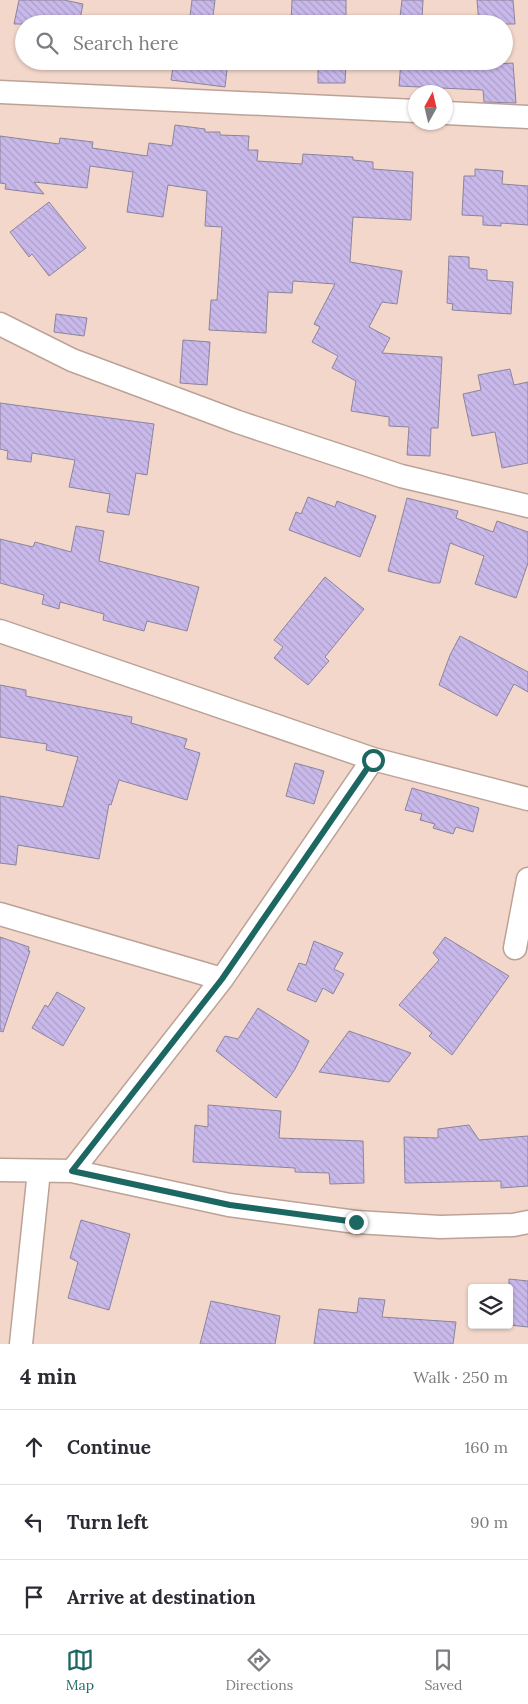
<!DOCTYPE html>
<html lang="en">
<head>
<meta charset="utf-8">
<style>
  body { margin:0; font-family:Lora,serif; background:#f2f2f3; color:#2b2b33 }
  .controls { position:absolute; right:15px; bottom:15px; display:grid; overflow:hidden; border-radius:5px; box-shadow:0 1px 4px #0004 }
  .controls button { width:45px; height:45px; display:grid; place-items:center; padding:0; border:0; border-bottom:1px solid #e1e1e2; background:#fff; color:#2b2b33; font:25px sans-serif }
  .compass { position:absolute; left:408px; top:85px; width:45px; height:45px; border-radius:50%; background:#fff; box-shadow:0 1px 4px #0004; rotate:8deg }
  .stop { position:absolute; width:15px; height:15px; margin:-11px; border:4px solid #1c6762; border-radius:50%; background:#fff }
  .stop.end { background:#1c6762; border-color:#fff; box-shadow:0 1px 5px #0008 }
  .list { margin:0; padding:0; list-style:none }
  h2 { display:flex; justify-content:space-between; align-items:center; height:65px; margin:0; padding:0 20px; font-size:21px }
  h2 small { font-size:16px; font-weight:400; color:#7c7c81 }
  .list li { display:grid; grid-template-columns:32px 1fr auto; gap:15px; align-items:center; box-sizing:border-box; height:75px; padding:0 20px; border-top:1px solid #e1e1e2 }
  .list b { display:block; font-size:19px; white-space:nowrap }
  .list em { font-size:16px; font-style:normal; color:#7c7c81 }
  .icon { flex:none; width:28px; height:28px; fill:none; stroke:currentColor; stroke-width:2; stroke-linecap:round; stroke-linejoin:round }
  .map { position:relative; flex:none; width:528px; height:1344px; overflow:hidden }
  .search { position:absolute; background:#fff; box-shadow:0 1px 4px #0004; left:15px; right:15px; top:15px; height:55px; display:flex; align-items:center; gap:12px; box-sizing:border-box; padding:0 18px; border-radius:28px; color:#7c7c81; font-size:19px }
  .sheet { height:290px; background:#fff }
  nav { display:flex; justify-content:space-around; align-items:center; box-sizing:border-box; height:70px; border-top:1px solid #e1e1e2; background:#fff; font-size:14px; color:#7c7c81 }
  nav a { display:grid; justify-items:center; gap:2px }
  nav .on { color:#1c6762 }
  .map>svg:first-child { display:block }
  .building { fill:url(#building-back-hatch); stroke:#8b849c }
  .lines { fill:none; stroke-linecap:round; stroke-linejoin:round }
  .minor-casing { stroke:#bca296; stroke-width:25 }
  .minor { stroke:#fff; stroke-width:22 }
  .route { stroke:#1c6762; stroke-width:6 }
</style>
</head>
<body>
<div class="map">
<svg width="528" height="1344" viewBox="0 0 528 1344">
  <defs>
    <pattern id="building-back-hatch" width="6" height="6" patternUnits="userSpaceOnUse" patternTransform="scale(1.25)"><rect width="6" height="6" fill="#c9b9eb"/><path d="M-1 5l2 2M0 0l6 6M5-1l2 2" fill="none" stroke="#ac9ec8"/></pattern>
  </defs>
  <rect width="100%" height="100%" fill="#f4d7cb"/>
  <path class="building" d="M 19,0 L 64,0 L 83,4 L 79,24 L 14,24 Z
    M 192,0 L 215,0 L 212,24 L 189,24 Z
    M 292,0 L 346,0 L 346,24 L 291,24 Z
    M 402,0 L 423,0 L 422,19 L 400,17 Z
    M 477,0 L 513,0 L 515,24 L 479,24 Z
    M 174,61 L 228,61 L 225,87 L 171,80 Z
    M 318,61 L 346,61 L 345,83 L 318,83 Z
    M 401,61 L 471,61 L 470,66 L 513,63 L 516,103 L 484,102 L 483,90 L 399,86 Z
    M 175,125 L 205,129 L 205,132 L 220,132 L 220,135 L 249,136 L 248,150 L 258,150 L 257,161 L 302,164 L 303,154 L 353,157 L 353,160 L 373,162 L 373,169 L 413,172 L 411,220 L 353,217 L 350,262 L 402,271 L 397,304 L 382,302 L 369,327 L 390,338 L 382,353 L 442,357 L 438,428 L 431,428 L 430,456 L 407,455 L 409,427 L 389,426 L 389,417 L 351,411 L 356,381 L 332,368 L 338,356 L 312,342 L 320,327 L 314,324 L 335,284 L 293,281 L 292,293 L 268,292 L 266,333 L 209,330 L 211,300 L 217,300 L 222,227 L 205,226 L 207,191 L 168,185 L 163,217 L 127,212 L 133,172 L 90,166 L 87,188 L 34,182 L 44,194 L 5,189 L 6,184 L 0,183 L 0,136 L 59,144 L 60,138 L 93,142 L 92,148 L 147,156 L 149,143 L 172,146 Z
    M 475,169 L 503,171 L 502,184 L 528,186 L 528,225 L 501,223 L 501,226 L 483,225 L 483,216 L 462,215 L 464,176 L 475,176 Z
    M 49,202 L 86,248 L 49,276 L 32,254 L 29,257 L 10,232 Z
    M 449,256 L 469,257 L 469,268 L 487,270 L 487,280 L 513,282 L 511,314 L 452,310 L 453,304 L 447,303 Z
    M 56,314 L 87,318 L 84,336 L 54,332 Z
    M 183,340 L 210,342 L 207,385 L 180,383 Z
    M 510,369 L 514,385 L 528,382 L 528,463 L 502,468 L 495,432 L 472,436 L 463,394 L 481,390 L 478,375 Z
    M 0,403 L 154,424 L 147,475 L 136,473 L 129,515 L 107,512 L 110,494 L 69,487 L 75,460 L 32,453 L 31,462 L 7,459 L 8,451 L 0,449 Z
    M 308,497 L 335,507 L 337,501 L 376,516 L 360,557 L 289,530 L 296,512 L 301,514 Z
    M 407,498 L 458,511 L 456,518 L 493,532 L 497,521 L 528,532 L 528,563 L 516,598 L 475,584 L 484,556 L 450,543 L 440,583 L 433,583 L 388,571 Z
    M 76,526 L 104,531 L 99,561 L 199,587 L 187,631 L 147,621 L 144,631 L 103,620 L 104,614 L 60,602 L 59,609 L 42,604 L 44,595 L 0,583 L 0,539 L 33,547 L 35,542 L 71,552 Z
    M 325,577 L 364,609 L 325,657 L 329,661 L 308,685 L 274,658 L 283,647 L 274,640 Z
    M 460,636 L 528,672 L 528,692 L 514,684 L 497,716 L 439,685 L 450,655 Z
    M 0,685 L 26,690 L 26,696 L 132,717 L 131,723 L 187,739 L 184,748 L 200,753 L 187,800 L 119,780 L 111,805 L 109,804 L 99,859 L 18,845 L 16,865 L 0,863 L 0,796 L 63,807 L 78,757 L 46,750 L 47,744 L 0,737 Z
    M 295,763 L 324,771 L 314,804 L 286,796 Z
    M 412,788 L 479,808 L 473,832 L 456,827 L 453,834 L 433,828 L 435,824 L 420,820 L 422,814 L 405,810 Z
    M 0,937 L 29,947 L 28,951 L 30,951 L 3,1032 L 0,1031 Z
    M 445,937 L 509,976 L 452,1055 L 429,1036 L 432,1033 L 399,1005 L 439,960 L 433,953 Z
    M 314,941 L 343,953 L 334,969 L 344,974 L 333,994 L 323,988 L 316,1002 L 287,990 L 299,963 L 306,965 Z
    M 57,992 L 85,1008 L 63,1046 L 32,1028 L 45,1005 L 48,1007 Z
    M 258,1008 L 309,1041 L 295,1069 L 276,1098 L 216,1051 L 225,1036 L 238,1039 Z
    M 349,1031 L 411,1053 L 389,1082 L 319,1072 Z
    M 208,1105 L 281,1111 L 279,1138 L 363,1141 L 364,1183 L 330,1184 L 329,1173 L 295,1172 L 295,1168 L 193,1162 L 195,1125 L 208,1127 Z
    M 469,1125 L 479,1140 L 528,1136 L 528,1186 L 501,1188 L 501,1181 L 405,1183 L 404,1137 L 438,1138 L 438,1129 Z
    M 81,1220 L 130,1234 L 109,1310 L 68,1298 L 78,1262 L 70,1258 Z
    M 509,1279 L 528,1281 L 528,1327 L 509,1325 Z
    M 359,1298 L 385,1300 L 382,1317 L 456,1322 L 453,1344 L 314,1344 L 319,1309 L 357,1313 Z
    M 211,1301 L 280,1316 L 275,1344 L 200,1344 Z"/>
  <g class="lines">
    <g class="minor-casing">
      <path id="minor" d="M 0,92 L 416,111
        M 446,113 L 528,117
        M 0,324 L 72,360 L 238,422 L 401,476 L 528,506
        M 0,631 L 373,759 L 528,799
        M 0,914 L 222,979
        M 515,948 L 528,879
        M 0,1170 L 72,1171 L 229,1205 L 356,1222 L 440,1227 L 513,1225 L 528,1222
        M 72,1171 L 222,979 L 373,759
        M 21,1344 L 39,1171"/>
    </g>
    <use href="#minor" class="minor"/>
  </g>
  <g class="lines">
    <path class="route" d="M 356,1222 L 230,1205 L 72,1171 L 222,979 L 373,760"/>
  </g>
</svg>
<div class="controls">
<button><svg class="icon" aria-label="layers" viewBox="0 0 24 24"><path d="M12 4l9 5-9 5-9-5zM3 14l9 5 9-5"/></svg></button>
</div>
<svg class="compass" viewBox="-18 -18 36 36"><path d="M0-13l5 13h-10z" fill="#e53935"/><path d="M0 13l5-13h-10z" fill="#7c7c81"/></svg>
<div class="stop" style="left:373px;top:760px"></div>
<div class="stop end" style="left:356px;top:1222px"></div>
<div class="search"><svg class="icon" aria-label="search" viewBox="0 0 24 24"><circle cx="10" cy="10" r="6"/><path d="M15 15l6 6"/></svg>Search here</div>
</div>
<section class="sheet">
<h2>4 min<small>Walk · 250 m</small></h2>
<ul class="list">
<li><svg class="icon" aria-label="ahead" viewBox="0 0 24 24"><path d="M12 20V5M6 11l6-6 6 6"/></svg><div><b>Continue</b></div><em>160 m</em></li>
<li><svg class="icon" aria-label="left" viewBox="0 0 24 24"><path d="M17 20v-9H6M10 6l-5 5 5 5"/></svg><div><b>Turn left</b></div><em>90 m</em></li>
<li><svg class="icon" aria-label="arrive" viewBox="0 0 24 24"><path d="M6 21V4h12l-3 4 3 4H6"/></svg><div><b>Arrive at destination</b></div></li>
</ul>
</section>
<nav>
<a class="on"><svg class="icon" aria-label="map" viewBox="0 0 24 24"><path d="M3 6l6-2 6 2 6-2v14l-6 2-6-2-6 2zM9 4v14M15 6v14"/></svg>Map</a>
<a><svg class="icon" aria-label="directions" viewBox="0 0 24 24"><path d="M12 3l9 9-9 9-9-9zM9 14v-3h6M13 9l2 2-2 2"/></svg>Directions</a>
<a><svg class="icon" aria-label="saved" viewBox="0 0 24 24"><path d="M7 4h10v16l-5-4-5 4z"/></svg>Saved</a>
</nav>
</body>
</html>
